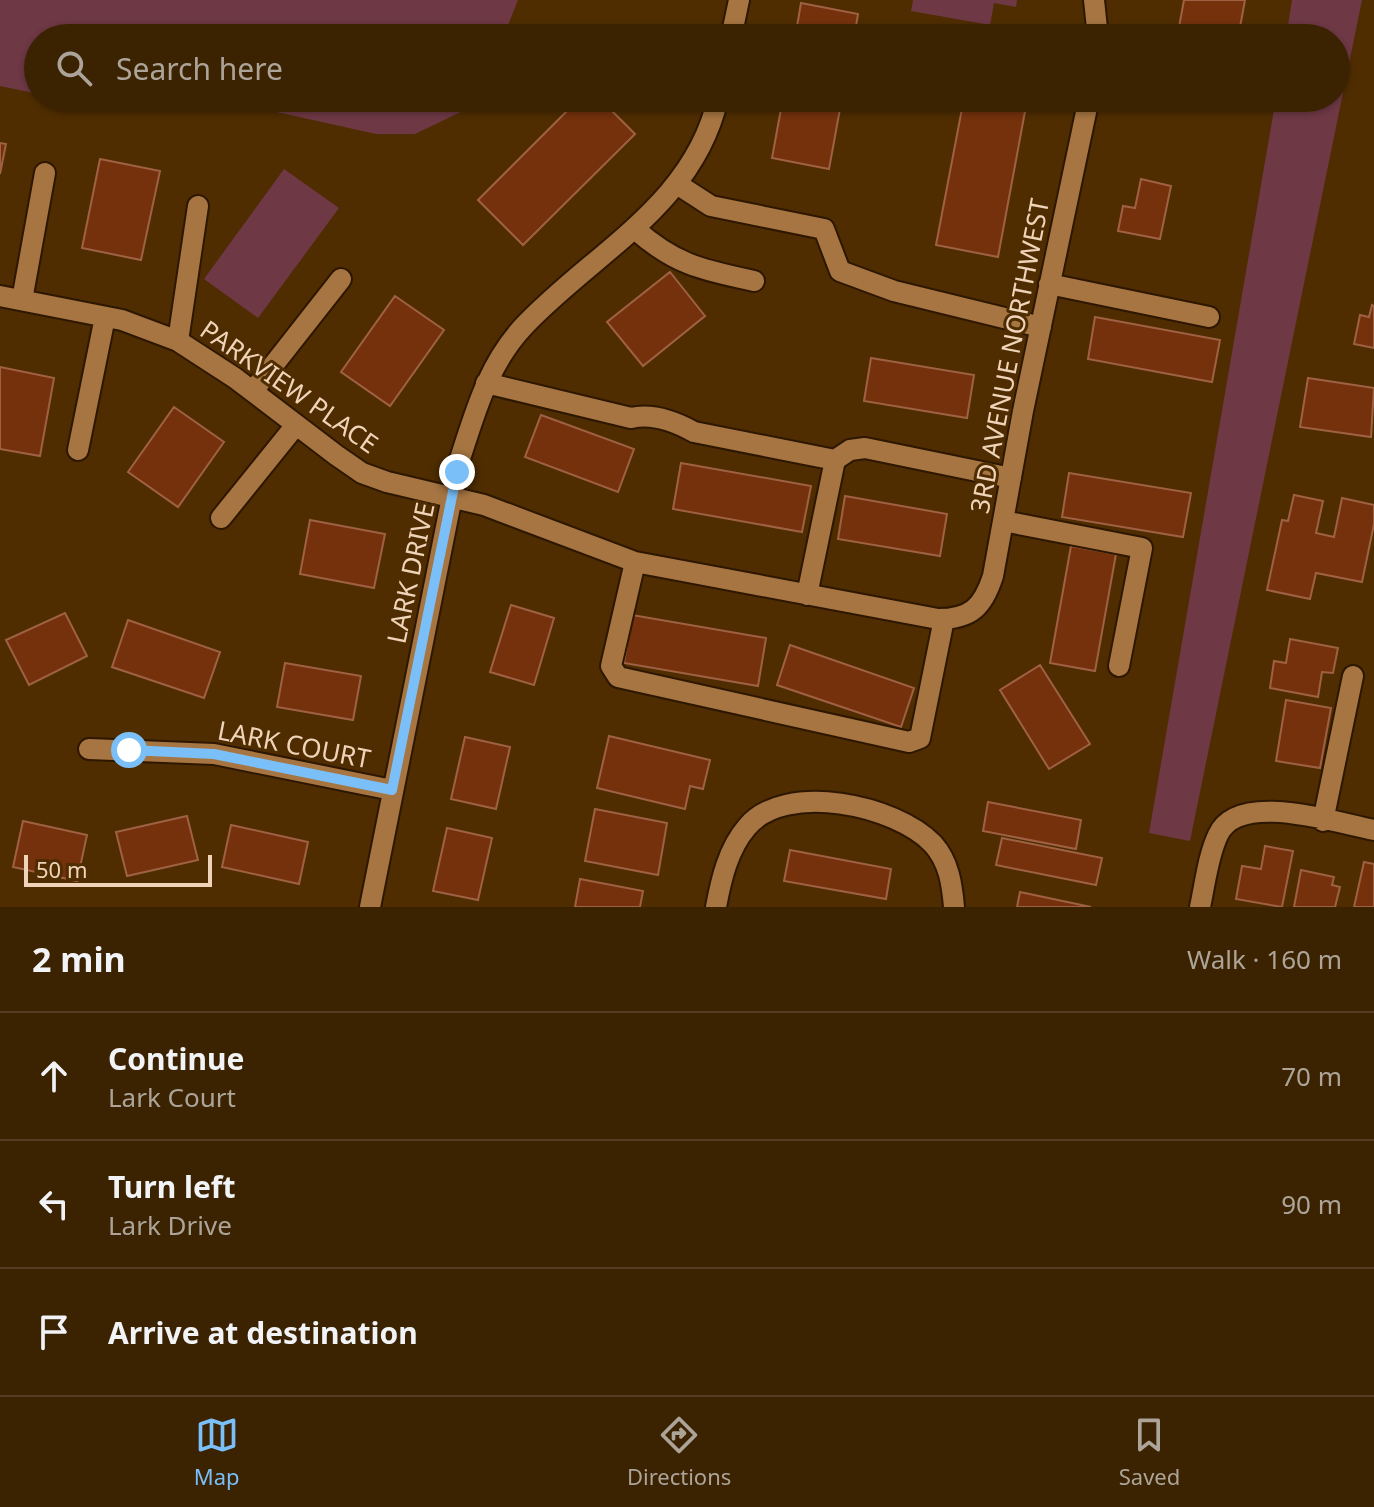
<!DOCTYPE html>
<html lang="en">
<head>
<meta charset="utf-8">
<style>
  body { margin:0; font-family:"Noto Sans",sans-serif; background:#422a0b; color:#f1f3f6 }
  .scale { position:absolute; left:24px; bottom:20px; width:188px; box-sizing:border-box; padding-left:8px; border:4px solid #efd4ba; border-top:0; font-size:22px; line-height:28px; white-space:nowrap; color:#efd4ba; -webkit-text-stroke:6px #4f2d01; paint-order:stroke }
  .stop { position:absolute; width:24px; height:24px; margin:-18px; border:6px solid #7abff8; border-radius:50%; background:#fff }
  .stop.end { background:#7abff8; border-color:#fff; box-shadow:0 2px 8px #0008 }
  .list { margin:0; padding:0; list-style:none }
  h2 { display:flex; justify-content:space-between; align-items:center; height:104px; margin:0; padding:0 32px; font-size:34px }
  h2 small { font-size:26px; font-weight:400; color:#aca499 }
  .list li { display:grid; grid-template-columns:52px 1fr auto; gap:24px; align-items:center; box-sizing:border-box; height:128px; padding:0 32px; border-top:2px solid #543f23 }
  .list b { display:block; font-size:30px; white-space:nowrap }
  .list p { margin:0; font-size:26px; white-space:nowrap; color:#aca499 }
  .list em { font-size:26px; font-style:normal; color:#aca499 }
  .icon { flex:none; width:44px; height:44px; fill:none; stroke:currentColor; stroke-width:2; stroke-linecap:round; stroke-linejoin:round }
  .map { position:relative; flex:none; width:1374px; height:907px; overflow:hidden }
  .search { position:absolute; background:#3b2201; box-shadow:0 2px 6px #0004; left:24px; right:24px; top:24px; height:88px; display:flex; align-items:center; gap:20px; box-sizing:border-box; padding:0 28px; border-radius:44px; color:#aca499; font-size:30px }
  .sheet { height:488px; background:#3b2201 }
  nav { display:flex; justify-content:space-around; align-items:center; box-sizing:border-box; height:112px; border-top:2px solid #543f23; background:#3b2201; font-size:22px; color:#aca499 }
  nav a { display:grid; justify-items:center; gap:4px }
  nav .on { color:#7abff8 }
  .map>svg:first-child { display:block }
  .green { fill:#6e3845 }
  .building { fill:#74310c; stroke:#9f6144; stroke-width:2 }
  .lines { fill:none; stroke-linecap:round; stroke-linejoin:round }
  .minor-casing { stroke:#2e1700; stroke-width:24 }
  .minor { stroke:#a67542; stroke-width:20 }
  .route { stroke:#7abff8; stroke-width:10 }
  .labels { text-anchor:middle; stroke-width:6; stroke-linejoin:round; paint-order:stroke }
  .street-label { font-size:26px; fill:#efd4ba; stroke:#4f2d01 }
</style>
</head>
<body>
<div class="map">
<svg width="1374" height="907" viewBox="0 0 1374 907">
  <rect width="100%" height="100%" fill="#4f2d01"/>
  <path class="green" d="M 0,0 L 518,0 L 503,38 L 38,38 L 38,94 L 0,86 Z
    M 913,0 L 1017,0 L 1016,7 L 994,3 L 990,25 L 911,11 Z
    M 1292,0 L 1362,0 L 1190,841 L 1149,833 L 1276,98 L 1336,98 L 1336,38 L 1286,38 Z
    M 60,98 L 115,98 L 112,108 Z
    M 213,98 L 476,98 L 471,107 L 415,134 L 376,134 Z
    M 284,169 L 339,208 L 258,318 L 204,279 Z"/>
  <path class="building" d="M 1184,0 L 1245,0 L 1238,38 L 1177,38 Z
    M 801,3 L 858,14 L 854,38 L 795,38 Z
    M 580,98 L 599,98 L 635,134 L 523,245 L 478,200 Z
    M 783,98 L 842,98 L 829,169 L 772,158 Z
    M 964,98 L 1026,106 L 998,257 L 936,245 Z
    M 0,143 L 6,144 L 0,174 Z
    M 100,159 L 160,171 L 141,260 L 82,248 Z
    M 1141,179 L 1171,186 L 1160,239 L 1118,231 L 1123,206 L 1135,208 Z
    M 670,272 L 705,316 L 643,366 L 607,322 Z
    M 395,296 L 444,330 L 390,406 L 341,372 Z
    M 1372,305 L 1374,306 L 1374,348 L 1354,344 L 1360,315 L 1369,317 Z
    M 1095,317 L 1220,340 L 1212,382 L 1088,359 Z
    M 871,358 L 974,375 L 967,418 L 864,401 Z
    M 0,367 L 54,378 L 40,456 L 0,449 Z
    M 1308,378 L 1374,388 L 1371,437 L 1300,427 Z
    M 174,407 L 224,442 L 178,507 L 128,472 Z
    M 541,415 L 634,449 L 618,492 L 525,457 Z
    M 681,463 L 811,486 L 802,532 L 673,509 Z
    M 1069,473 L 1191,493 L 1183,537 L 1062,517 Z
    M 1294,495 L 1323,501 L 1316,533 L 1334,537 L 1342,498 L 1374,505 L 1374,524 L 1362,582 L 1316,573 L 1310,599 L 1267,590 L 1282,520 L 1288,521 Z
    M 845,496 L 947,514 L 940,556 L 838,539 Z
    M 310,520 L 385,534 L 374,588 L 300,574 Z
    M 1071,546 L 1116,554 L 1095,671 L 1050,663 Z
    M 511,605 L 554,618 L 534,685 L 490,672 Z
    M 65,613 L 87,656 L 29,685 L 6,640 Z
    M 632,615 L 766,638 L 758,686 L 624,663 Z
    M 128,620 L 220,652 L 204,698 L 112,667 Z
    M 1290,639 L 1338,648 L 1333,673 L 1322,672 L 1318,697 L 1270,688 L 1274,661 L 1286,663 Z
    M 790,645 L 914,688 L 901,727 L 777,685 Z
    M 285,663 L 361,676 L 353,720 L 277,707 Z
    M 1040,665 L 1090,744 L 1049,769 L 1000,690 Z
    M 1286,700 L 1331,708 L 1320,768 L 1276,761 Z
    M 609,736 L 710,760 L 703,789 L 690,786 L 685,809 L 597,788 Z
    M 465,737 L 510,747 L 496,809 L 451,799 Z
    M 988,802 L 1081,820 L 1076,849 L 983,831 Z
    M 595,809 L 667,823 L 658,875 L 585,861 Z
    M 187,816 L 198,860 L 127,876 L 116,832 Z
    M 23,821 L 87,835 L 77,881 L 13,867 Z
    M 231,825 L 308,842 L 299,884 L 222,867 Z
    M 447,828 L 492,838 L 478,900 L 433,891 Z
    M 1002,838 L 1102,858 L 1096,885 L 996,865 Z
    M 1265,846 L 1293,851 L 1282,907 L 1236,899 L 1242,866 L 1261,869 Z
    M 790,850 L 891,869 L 886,899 L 784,881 Z
    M 1364,862 L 1374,864 L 1374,907 L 1354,907 Z
    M 1301,870 L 1334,877 L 1332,885 L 1340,887 L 1335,907 L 1294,907 Z
    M 580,879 L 643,891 L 640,907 L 575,907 Z
    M 1020,892 L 1091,907 L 1017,907 Z"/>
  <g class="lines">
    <g class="minor-casing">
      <path id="minor" d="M 1094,0 L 1098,38
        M 731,38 L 739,0
        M 677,184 L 711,206 L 824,229 L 840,271 L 894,291 L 1041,327
        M 635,229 C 675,265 703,270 754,281
        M 1049,284 L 1209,317
        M 0,296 L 122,320 L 178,341 L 235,378 L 336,455 L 362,473 L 387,482 L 484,505 L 635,562 L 938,619 C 971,619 983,607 993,576 L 1023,411 L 1089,98
        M 22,300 L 45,173
        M 178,341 L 198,206
        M 486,383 L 631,418 C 652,413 676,422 694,432 L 835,460
        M 253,391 L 341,279
        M 78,450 L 105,317
        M 221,518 L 296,425
        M 1003,521 L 1142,548 L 1119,666
        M 635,562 L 611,666 L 618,677 L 909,742 L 920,738 L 944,619
        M 807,595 L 835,460 L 850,450 L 865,448 L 1011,478
        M 89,749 L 214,754 L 392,790
        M 1323,821 L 1353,676
        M 370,907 L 459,462 C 475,413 488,364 524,326 C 594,252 694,205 718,98
        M 716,907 C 721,880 728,849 747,827 C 785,781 896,805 933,844 C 949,862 952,884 954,907
        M 1200,907 C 1205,884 1208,856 1218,835 C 1238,790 1336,823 1374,830"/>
    </g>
    <use href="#minor" class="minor"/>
  </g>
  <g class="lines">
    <path class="route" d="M 129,750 L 214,754 L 392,790 L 457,472"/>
  </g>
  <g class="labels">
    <g class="street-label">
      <text transform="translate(1010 356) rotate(-79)" y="9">3RD AVENUE NORTHWEST</text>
      <text transform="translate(289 387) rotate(35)" y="9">PARKVIEW PLACE</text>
      <text transform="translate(411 573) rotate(-78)" y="9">LARK DRIVE</text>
      <text transform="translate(294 745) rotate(11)" y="9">LARK COURT</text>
    </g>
  </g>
</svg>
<div class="scale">50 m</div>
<div class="stop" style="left:129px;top:750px"></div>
<div class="stop end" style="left:457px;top:472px"></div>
<div class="search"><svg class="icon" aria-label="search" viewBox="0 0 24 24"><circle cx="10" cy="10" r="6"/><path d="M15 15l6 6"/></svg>Search here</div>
</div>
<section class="sheet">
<h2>2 min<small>Walk · 160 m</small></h2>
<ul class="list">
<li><svg class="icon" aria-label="ahead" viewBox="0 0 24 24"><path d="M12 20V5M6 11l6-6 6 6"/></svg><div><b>Continue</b><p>Lark Court</p></div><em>70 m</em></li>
<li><svg class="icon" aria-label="left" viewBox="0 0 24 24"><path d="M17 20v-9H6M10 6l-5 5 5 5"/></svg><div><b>Turn left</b><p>Lark Drive</p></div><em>90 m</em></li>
<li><svg class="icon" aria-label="arrive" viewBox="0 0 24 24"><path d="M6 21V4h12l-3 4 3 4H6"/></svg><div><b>Arrive at destination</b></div></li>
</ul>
</section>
<nav>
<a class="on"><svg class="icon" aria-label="map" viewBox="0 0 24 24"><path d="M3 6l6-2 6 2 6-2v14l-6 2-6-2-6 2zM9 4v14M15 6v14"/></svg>Map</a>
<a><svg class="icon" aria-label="directions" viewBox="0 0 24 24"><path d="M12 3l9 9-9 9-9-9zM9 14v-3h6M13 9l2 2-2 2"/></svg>Directions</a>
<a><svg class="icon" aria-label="saved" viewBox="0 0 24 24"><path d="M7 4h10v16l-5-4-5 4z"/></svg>Saved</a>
</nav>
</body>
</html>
